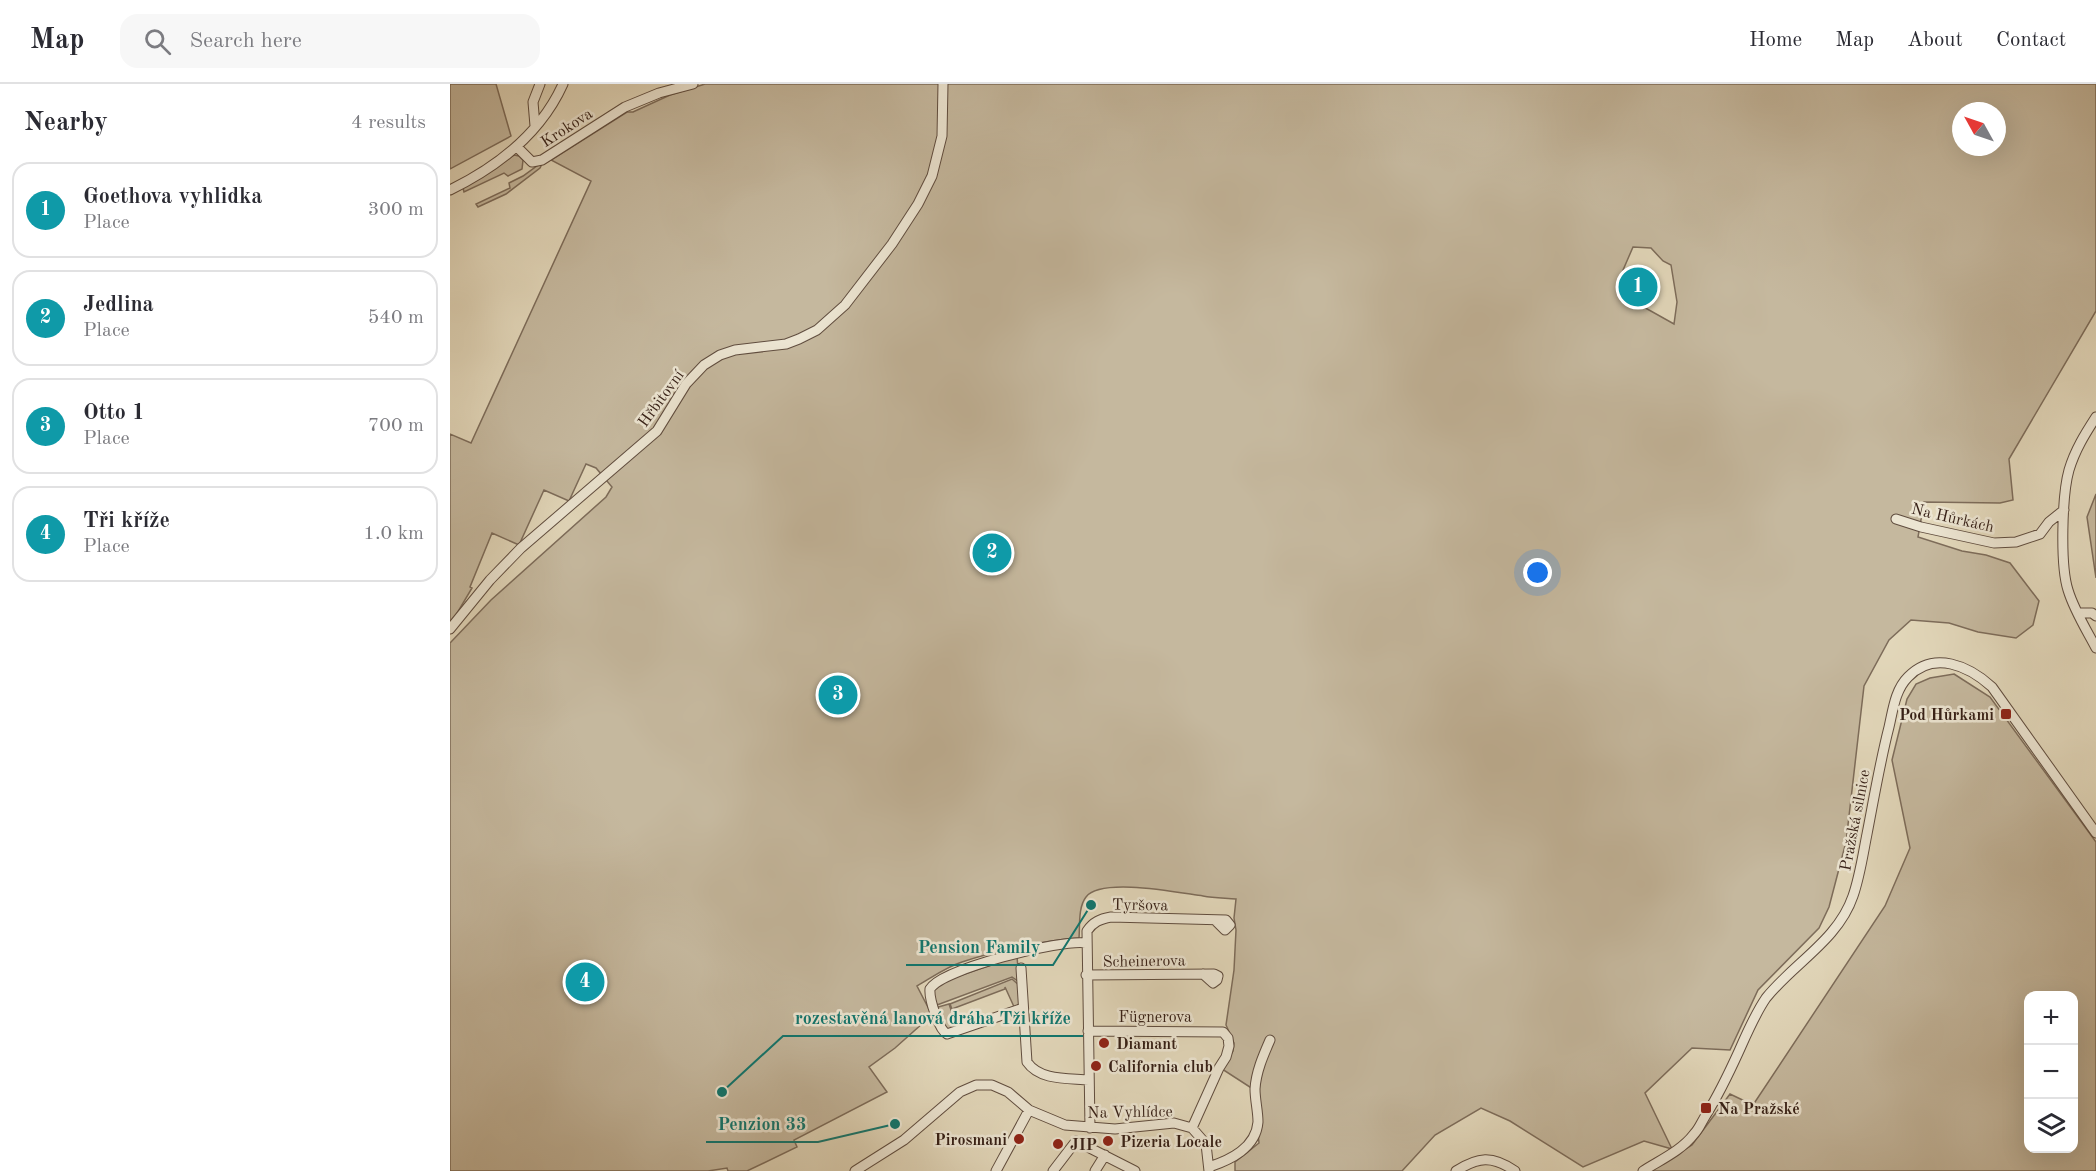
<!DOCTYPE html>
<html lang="en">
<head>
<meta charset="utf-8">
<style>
  body { margin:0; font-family:"Old Standard TT",serif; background:#f7f7f7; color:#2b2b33 }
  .controls { position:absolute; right:18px; bottom:18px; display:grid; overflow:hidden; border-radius:12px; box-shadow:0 6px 24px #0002 }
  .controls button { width:54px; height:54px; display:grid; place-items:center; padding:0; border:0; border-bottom:2px solid #e1e1e2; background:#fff; color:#2b2b33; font:30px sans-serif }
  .compass { position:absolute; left:1502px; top:18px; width:54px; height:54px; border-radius:50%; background:#fff; box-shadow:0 6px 24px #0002; rotate:310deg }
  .you { position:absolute; left:1088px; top:489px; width:21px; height:21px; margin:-15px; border:4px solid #fff; border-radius:50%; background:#1a73e8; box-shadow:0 0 0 9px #1a73e833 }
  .badge { display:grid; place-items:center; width:39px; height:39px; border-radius:50%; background:#7c3aed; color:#fff; font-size:20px; font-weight:700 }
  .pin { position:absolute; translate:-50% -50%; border:3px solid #fff; box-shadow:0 2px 6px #0006 }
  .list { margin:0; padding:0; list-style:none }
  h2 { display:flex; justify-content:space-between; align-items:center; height:78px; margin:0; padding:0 24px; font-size:26px }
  h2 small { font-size:20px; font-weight:400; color:#7c7c81 }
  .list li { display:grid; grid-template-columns:39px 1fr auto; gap:18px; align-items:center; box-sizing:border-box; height:96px; margin:0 12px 12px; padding:0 12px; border:2px solid #e1e1e2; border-radius:18px }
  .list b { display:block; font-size:22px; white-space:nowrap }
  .list p { margin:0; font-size:20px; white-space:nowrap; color:#7c7c81 }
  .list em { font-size:20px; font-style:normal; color:#7c7c81 }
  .icon { flex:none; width:33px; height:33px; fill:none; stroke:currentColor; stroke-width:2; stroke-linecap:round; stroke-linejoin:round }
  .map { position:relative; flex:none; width:1646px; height:1087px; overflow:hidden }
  header { display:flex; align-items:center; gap:36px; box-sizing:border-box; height:84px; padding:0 30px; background:#fff; border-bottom:2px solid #e1e1e2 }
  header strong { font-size:28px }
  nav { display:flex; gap:33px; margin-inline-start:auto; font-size:21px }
  .search { width:420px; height:54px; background:#f7f7f7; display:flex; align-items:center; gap:15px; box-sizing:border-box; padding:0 21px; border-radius:18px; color:#7c7c81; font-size:22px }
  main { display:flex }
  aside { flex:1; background:#fff }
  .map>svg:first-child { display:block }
  .green { fill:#c5b89e; stroke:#7d6c5a; stroke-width:1.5; fill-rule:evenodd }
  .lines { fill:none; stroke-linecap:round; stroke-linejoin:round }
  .minor-casing { stroke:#604d3f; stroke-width:11 }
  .minor { stroke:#ece5d2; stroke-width:9 }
  .poi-dot { fill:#8f2418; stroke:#ece5d2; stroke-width:2 }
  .labels { text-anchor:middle; stroke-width:5; stroke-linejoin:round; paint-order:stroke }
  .street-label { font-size:16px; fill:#351f16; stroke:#ece5d2 }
  .poi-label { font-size:16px; font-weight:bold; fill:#351f16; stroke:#ece5d2; text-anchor:start }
  .leader { fill:none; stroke:#0f766e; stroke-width:2 }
  .callout-dot { fill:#0f766e; stroke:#ece5d2; stroke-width:2 }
  .callout-label { font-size:18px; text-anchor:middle; font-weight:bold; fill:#0f766e; stroke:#ece5d2; stroke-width:5; stroke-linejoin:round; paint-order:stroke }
</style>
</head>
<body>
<header>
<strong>Map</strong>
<div class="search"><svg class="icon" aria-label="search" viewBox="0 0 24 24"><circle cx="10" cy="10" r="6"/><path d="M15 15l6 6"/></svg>Search here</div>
<nav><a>Home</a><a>Map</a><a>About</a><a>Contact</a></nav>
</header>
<main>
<aside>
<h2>Nearby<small>4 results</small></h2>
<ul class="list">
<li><span class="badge" style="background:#0f9aa8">1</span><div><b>Goethova vyhlidka</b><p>Place</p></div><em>300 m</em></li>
<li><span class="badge" style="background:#0f9aa8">2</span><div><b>Jedlina</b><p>Place</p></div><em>540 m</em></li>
<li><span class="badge" style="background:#0f9aa8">3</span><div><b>Otto 1</b><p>Place</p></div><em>700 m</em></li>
<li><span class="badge" style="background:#0f9aa8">4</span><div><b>Tři kříže</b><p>Place</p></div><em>1.0 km</em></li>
</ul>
</aside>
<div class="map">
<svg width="1646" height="1087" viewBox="0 0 1646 1087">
  <rect width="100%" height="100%" fill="#e2d7ba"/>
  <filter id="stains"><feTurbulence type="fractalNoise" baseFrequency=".00333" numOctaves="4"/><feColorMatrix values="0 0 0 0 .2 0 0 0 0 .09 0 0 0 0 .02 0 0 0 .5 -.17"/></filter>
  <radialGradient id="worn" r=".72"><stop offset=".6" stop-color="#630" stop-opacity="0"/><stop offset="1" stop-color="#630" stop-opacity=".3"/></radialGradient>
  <path class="green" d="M 0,0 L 46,0 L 61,52 L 0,85 Z
    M 255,0 L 1646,0 L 1646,227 L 1559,375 L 1563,416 L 1550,419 L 1474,418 L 1468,453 L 1512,467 L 1536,471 L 1560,479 L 1589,517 L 1583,541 L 1566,554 L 1528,548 L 1499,539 L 1461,536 L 1439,556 L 1414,602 L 1396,758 L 1379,823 L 1369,844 L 1308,906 L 1280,966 L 1242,964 L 1195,1009 L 1222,1065 L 1194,1057 L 1133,1083 L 1060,1037 L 1031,1024 L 985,1051 L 952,1087 L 785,1087 L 785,1078 L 809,1059 L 803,1005 L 772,985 L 783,967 L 784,959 L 776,941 L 784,886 L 786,846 L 784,834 L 786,815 C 775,814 764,814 753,812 C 730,809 651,793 636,813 C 628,823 630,842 629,854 C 594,856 545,867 512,878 C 496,883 481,894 467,902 L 482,931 L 445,964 L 419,983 L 437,1008 L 344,1056 L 347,1063 L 297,1087 L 278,1087 L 277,1084 L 258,1087 L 0,1087 L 0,559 L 41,516 L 156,413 L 162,403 L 146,384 L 136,380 L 119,417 L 94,406 L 69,461 L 42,449 L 20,503 L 22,504 L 0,541 L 0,350 L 21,359 L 141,97 L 101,76 L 177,28 L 183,28 L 220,11 ZM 1511,27 L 1547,27 L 1547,63 L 1511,63 ZM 1183,163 L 1201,164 L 1213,177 L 1221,181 L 1227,218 L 1224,240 L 1174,212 L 1170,193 Z
    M 64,71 L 69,72 L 73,76 L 72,85 L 58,92 L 54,89 L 14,108 L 13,104 Z
    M 91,79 L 92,80 L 90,84 L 56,110 L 28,123 L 26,120 L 60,104 L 59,99 L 73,92 Z
    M 1646,410 L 1646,494 L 1637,433 Z
    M 1504,590 L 1540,613 L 1646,758 L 1646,1087 L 1201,1087 L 1242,1061 L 1280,1010 L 1303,1021 L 1435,822 L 1460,764 L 1442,676 L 1457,615 L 1466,600 L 1480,594 ZM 1578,912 L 1624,912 L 1624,1064 L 1578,1064 Z
    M 567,872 L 569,898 L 562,893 L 487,921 L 482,906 L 486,900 Z
    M 562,895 L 569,901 L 571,921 L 565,925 L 555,903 L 555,905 L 502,925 L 500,920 Z
    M 499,920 L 508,946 L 498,948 L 488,928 L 488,923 Z"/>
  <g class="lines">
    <g class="minor-casing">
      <path id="minor" d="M 85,42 L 83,18 L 90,0
        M 67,63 L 82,78 L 92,76 L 175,23 L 209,9 L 243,0
        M 0,106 C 47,83 91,49 113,0
        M 1646,333 C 1635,350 1625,366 1619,386 C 1612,411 1610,481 1618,506 C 1624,526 1636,545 1646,564
        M 1446,435 L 1471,443 L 1544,459 L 1566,458 L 1590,450 L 1599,438 L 1614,426
        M 1628,529 L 1642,529 L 1646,532
        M 0,545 L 40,496 L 71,464 L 207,347 L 236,300 L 254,281 L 270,271 L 285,266 L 336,260 L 349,255 L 367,246 L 395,221 L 442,160 L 468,120 L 482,92 L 492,52 L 493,0
        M 571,884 L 577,978 C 590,997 619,994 639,996
        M 636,891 L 764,890 L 768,892 L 767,896 L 763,899 L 753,890
        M 573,924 L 497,950 C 489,946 479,915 480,905 C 491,885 611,855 636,859
        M 638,947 L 773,948 L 778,954 L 779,962 L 776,973 L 769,984 L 742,1044
        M 640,1044 L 637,847 C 643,838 650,835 661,833 L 776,836 L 780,841 L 775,846 L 765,836
        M 626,1057 L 685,1087
        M 759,1083 C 780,1076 806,1064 808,1038 C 808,1027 805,1016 805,1005 C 806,988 813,972 820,956
        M 405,1087 L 454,1056 L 510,1008 L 526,1001 L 542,1001 L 558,1008 L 579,1026 L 615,1041 L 665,1045 L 724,1039 L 742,1044 L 756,1060 L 759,1087
        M 546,1087 L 579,1026
        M 603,1087 L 626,1057
        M 645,1087 L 655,1071
        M 1006,1087 C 1028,1073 1042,1071 1065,1087
        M 1193,1087 C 1210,1076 1231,1067 1244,1050 C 1249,1045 1252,1037 1256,1031 C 1269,1010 1279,989 1289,967 C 1297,949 1305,930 1316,914 C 1344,879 1388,856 1403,812 C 1410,792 1413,770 1417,750 C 1424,714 1430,678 1439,643 C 1443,626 1445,606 1458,593 C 1484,566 1519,582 1542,603 L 1646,749"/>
    </g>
    <use href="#minor" class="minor"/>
  </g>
  <g class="poi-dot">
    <rect x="1550" y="624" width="12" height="12" rx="3"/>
    <circle cx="654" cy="959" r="6"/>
    <circle cx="646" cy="982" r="6"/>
    <rect x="1250" y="1018" width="12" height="12" rx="3"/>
    <circle cx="569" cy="1055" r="6"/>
    <circle cx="658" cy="1057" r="6"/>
    <circle cx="608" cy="1060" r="6"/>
  </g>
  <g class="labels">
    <g class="street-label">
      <text transform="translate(116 43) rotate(-33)" y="6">Krokova</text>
      <text transform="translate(210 314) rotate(-54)" y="6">Hřbitovní</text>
      <text transform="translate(1503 433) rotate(13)" y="6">Na Hůrkách</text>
      <text transform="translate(1404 736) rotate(-79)" y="6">Pražská silnice</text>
      <text transform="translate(690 820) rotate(1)" y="6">Tyršova</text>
      <text transform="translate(694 876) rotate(-1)" y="6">Scheinerova</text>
      <text x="705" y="938">Fügnerova</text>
      <text transform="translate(680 1027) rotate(-1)" y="6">Na Vyhlídce</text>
    </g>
    <g class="poi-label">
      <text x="1544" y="636" text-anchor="end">Pod Hůrkami</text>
      <text x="666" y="965">Diamant</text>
      <text x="658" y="988">California club</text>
      <text x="1268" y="1030">Na Pražské</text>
      <text x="557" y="1061" text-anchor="end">Pirosmani</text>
      <text x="670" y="1063">Pizeria Locale</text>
      <text x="620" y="1066">JIP</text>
    </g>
  </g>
  <path class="leader" d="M641 821L603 881H456M272 1008L333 952H633M445 1040L368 1058H256"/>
  <g class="callout-dot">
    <circle cx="641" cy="821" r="6"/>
    <circle cx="272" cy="1008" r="6"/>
    <circle cx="445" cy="1040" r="6"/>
  </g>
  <g class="callout-label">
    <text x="529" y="869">Pension Family</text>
    <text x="483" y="940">rozestavěná lanová dráha Tži kříže</text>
    <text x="312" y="1046">Penzion 33</text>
  </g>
  <rect width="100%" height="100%" filter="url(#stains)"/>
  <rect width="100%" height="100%" fill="url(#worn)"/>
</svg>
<div class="controls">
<button>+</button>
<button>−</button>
<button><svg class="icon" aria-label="layers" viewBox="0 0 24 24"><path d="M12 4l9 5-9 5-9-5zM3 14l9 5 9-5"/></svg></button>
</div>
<svg class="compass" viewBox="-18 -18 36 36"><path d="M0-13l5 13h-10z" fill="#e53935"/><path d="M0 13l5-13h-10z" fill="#7c7c81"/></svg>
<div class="you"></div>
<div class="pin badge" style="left:1188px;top:203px;background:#0f9aa8">1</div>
<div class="pin badge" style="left:542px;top:469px;background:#0f9aa8">2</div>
<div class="pin badge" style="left:388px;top:611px;background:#0f9aa8">3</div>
<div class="pin badge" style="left:135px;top:898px;background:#0f9aa8">4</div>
</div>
</main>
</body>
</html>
